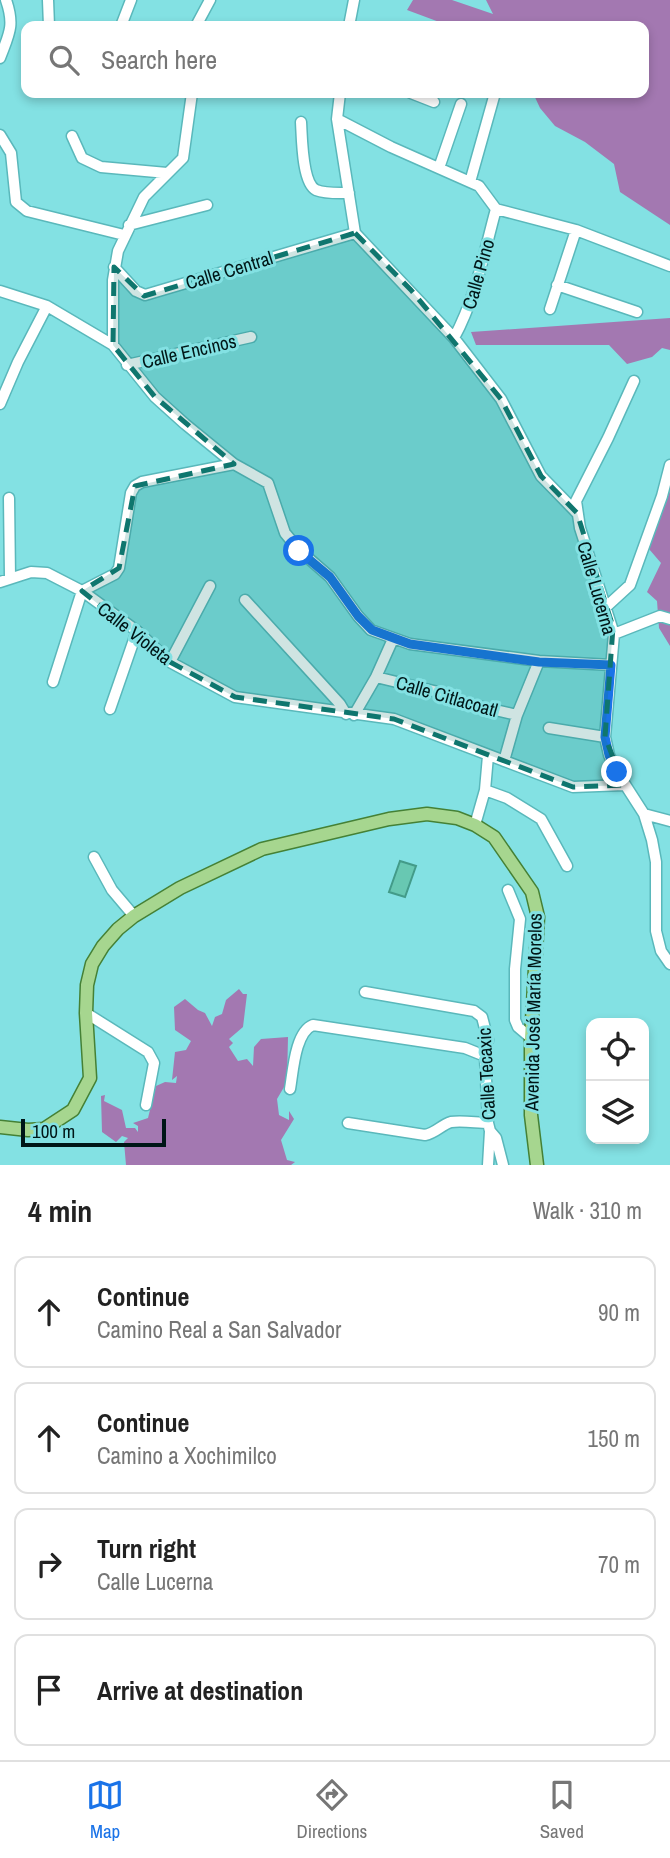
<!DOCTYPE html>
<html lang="en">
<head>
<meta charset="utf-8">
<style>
  body { margin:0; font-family:"Archivo Narrow",sans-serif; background:#f2f2f2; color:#222 }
  .controls { position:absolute; right:21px; bottom:21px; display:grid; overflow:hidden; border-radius:14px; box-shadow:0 4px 10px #0003 }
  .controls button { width:63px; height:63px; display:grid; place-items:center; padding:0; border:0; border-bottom:2px solid #e0e0e0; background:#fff; color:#222; font:35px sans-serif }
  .scale { position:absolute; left:21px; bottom:18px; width:145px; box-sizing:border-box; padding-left:7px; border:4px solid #001617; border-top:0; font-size:19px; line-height:24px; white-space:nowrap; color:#001617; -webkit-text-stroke:5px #83e1e3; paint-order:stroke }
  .stop { position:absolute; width:21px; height:21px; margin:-16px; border:5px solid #1a73e8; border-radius:50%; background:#fff }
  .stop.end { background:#1a73e8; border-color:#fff; box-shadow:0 2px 7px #0008 }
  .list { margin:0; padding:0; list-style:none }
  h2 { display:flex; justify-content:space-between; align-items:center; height:91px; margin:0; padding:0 28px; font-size:30px }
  h2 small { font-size:23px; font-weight:400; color:#767676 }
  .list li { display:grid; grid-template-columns:46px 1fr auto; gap:21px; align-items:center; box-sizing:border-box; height:112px; margin:0 14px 14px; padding:0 14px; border:2px solid #e0e0e0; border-radius:14px }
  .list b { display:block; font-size:26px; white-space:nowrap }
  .list p { margin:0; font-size:23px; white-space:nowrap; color:#767676 }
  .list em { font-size:23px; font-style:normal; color:#767676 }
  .icon { flex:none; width:38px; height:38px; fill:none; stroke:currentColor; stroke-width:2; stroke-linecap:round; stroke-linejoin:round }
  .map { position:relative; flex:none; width:670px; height:1165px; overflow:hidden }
  .search { position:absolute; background:#fff; box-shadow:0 4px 10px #0003; left:21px; right:21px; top:21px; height:77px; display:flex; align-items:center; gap:18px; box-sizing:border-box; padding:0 24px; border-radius:14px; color:#767676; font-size:26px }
  .sheet { height:595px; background:#fff }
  nav { display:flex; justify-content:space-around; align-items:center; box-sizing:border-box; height:98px; border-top:2px solid #e0e0e0; background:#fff; font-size:19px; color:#767676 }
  nav a { display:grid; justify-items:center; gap:4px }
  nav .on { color:#1a73e8 }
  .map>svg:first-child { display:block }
  .forest { fill:#a378b1 }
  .building { fill:#68c8b2; stroke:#439b89; stroke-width:2 }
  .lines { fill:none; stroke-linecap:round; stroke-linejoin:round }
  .minor-casing { stroke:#5ab8bb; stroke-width:13 }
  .major-casing { stroke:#458135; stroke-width:15 }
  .minor { stroke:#fff; stroke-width:10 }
  .major { stroke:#a6d68f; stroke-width:12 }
  .route { stroke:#1a73e8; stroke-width:9 }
  .marked { fill:#0f766e; fill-opacity:0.2; stroke:#0f766e; stroke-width:5; stroke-dasharray:14 9; stroke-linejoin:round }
  .labels { text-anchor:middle; stroke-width:6; stroke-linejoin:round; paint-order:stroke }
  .street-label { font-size:19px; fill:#001617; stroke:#83e1e3 }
</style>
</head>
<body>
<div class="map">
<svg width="670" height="1165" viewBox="0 0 670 1165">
  <rect width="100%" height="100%" fill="#83e1e3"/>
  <path class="forest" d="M 413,0 L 452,0 L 493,14 L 486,0 L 670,0 L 670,225 L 620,192 L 614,164 L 585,142 L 555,126 L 540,108 L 533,93 L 644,93 L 644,26 L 450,26 L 407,10 Z
    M 670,318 L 670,350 L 662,348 L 652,357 L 627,364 L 609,345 L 476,345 L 471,332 Z
    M 670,491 L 670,646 L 659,628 L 657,601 L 647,592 L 661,563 L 649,549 Z
    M 239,989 L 243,994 L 247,994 L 243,1027 L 229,1039 L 233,1043 L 229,1047 L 238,1061 L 247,1059 L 253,1066 L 254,1047 L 261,1039 L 288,1037 L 287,1082 L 277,1099 L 279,1115 L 289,1120 L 289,1111 L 294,1119 L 281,1140 L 287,1160 L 295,1162 L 291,1165 L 126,1165 L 124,1142 L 128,1138 L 122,1136 L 116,1142 L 102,1132 L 101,1096 L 105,1095 L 104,1101 L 122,1110 L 126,1128 L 135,1128 L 138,1132 L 138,1126 L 133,1123 L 148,1118 L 156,1086 L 165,1082 L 176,1083 L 177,1076 L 172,1080 L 175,1052 L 186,1050 L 191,1041 L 175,1030 L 174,1007 L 185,999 L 198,1010 L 205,1013 L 212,1026 L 215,1017 L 222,1014 L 226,1000 Z"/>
  <path class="building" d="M 400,861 L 416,866 L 405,897 L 389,892 Z"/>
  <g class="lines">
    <g class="minor-casing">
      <path id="minor" d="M 48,0 L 49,26
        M 121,26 L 131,0
        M 196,26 L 210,0
        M 349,26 L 354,0
        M 0,58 C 9,34 15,26 6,0
        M 340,93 L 337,119 L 355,233 L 454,338 L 501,399 L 541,476 L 577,513
        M 411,93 L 434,102
        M 337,119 L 391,147 L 479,186 L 496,209 L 576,230 L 670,266
        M 301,122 C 302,138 302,183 316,190 C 326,194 339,193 349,193
        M 0,135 L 11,153 L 16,202 L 27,211 L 124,235
        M 72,136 L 82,158 L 101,167 L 167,173
        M 439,168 L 461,104
        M 470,182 L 495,93
        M 129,225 L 207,205
        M 114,267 L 136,291 L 145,295 L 355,233
        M 557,285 L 637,312
        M 0,291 L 47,306 L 113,345 L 155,397 L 185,424 L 234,464 L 268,483 L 285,533 L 299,550 L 330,577 L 358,616 L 371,630 L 410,644 L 539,661 L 611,665
        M 550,309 L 576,230
        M 454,338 C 476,297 484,253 496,209
        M 113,345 L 113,280 L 118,251 L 144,197 L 183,158 L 192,93
        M 127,365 L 251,337
        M 634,381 L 608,438 L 576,501 L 580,528 L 614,634 L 605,737 L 609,755 L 617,772 L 644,814 L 652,840 L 656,862 L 656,931 L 661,951 L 670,964
        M 0,404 L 18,362 L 47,306
        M 9,498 L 10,577
        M 0,582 L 31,572 L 47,573 L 82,591 L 137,631 L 170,662 L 235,697 L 394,719 L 573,787 L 624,785
        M 245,600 L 340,704 L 346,714
        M 606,607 L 630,585 L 662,496 L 670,465
        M 614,634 L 660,616 L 670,619
        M 170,662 L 210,586
        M 376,677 L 438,692 L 469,704 L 517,715
        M 53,682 L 82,591 L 115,574 L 119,568 L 131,493 L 135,486 L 142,482 L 234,464
        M 110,709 L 137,631
        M 354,715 L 376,677 L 393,639
        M 549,728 L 605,737
        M 504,761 L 517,715 L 539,661
        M 485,790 L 507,798 L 541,819 L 567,866
        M 644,814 L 670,821
        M 475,825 L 485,790 L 488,756
        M 94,857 L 112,890 L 134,916
        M 508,890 L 520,919 L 515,969 L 515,1020 L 518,1027 L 531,1038
        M 365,992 L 474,1011 L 482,1017 L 488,1040 L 485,1056 L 488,1123 L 490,1131 L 496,1138 L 503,1165
        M 86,1013 L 148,1052 L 154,1063 L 146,1105
        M 290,1089 C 293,1072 295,1032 313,1025 L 465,1048 L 485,1056
        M 348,1123 L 425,1135 C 436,1133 441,1125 451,1122 C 462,1120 477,1123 488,1123
        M 488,1165 L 490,1131"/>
    </g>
    <g class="major-casing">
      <path id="major" d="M 0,1127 L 28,1130 L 44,1129 L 73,1110 L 90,1078 L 86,1013 L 87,985 L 92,964 L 103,946 L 118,929 L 134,916 L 180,888 L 262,849 L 389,819 L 427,814 L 457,818 L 475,825 L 494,837 L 532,892 L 538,917 L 531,1038 L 531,1115 L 537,1165"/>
    </g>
    <use href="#minor" class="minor"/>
    <use href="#major" class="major"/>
  </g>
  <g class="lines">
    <path class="route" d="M 299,551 L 330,577 L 358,616 L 372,630 L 410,644 L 539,662 L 611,665 L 605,737 L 609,755 L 617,772"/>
  </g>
  <path class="marked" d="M 355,233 L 411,290 L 501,399 L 541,476 L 577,513 L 613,627 L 605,737 L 624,785 L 573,787 L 394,719 L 235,697 L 170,662 L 82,591 L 119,568 L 135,486 L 234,464 L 155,397 L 113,345 L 114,267 L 144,296 Z"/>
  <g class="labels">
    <g class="street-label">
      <text transform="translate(229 270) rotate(-17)" y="7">Calle Central</text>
      <text transform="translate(478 274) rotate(-74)" y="7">Calle Pino</text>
      <text transform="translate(189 351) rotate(-13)" y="7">Calle Encinos</text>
      <text transform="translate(597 588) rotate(74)" y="7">Calle Lucerna</text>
      <text transform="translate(135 633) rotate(38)" y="7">Calle Violeta</text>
      <text transform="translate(447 696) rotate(16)" y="7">Calle Citlacoatl</text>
      <text transform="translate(533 1012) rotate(-89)" y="7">Avenida José María Morelos</text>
      <text transform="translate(486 1074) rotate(-93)" y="7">Calle Tecaxic</text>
    </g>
  </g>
</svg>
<div class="controls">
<button><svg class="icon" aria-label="locate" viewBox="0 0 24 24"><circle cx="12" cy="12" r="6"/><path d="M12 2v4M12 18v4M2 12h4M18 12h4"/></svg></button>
<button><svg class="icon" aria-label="layers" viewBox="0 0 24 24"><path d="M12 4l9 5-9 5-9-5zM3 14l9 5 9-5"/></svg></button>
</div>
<div class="scale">100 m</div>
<div class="stop" style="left:299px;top:551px"></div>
<div class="stop end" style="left:617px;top:772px"></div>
<div class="search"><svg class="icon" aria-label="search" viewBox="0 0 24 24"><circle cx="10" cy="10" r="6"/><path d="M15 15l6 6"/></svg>Search here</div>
</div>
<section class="sheet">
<h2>4 min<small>Walk · 310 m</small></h2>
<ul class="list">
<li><svg class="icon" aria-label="ahead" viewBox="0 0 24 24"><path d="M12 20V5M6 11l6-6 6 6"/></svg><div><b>Continue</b><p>Camino Real a San Salvador</p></div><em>90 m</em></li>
<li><svg class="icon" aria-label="ahead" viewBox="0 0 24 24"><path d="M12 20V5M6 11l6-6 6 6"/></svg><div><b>Continue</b><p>Camino a Xochimilco</p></div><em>150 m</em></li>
<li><svg class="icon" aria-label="right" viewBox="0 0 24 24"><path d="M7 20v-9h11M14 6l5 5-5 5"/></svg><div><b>Turn right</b><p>Calle Lucerna</p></div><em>70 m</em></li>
<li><svg class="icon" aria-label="arrive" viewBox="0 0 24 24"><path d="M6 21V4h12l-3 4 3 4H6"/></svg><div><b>Arrive at destination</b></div></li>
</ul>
</section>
<nav>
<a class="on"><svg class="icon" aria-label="map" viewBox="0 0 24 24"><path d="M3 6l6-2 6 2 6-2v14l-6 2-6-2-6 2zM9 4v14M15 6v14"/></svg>Map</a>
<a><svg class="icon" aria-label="directions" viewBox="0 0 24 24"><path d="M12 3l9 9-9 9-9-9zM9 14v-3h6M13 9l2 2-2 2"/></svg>Directions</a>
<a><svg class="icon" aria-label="saved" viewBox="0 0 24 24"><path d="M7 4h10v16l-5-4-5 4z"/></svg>Saved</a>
</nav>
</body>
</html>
